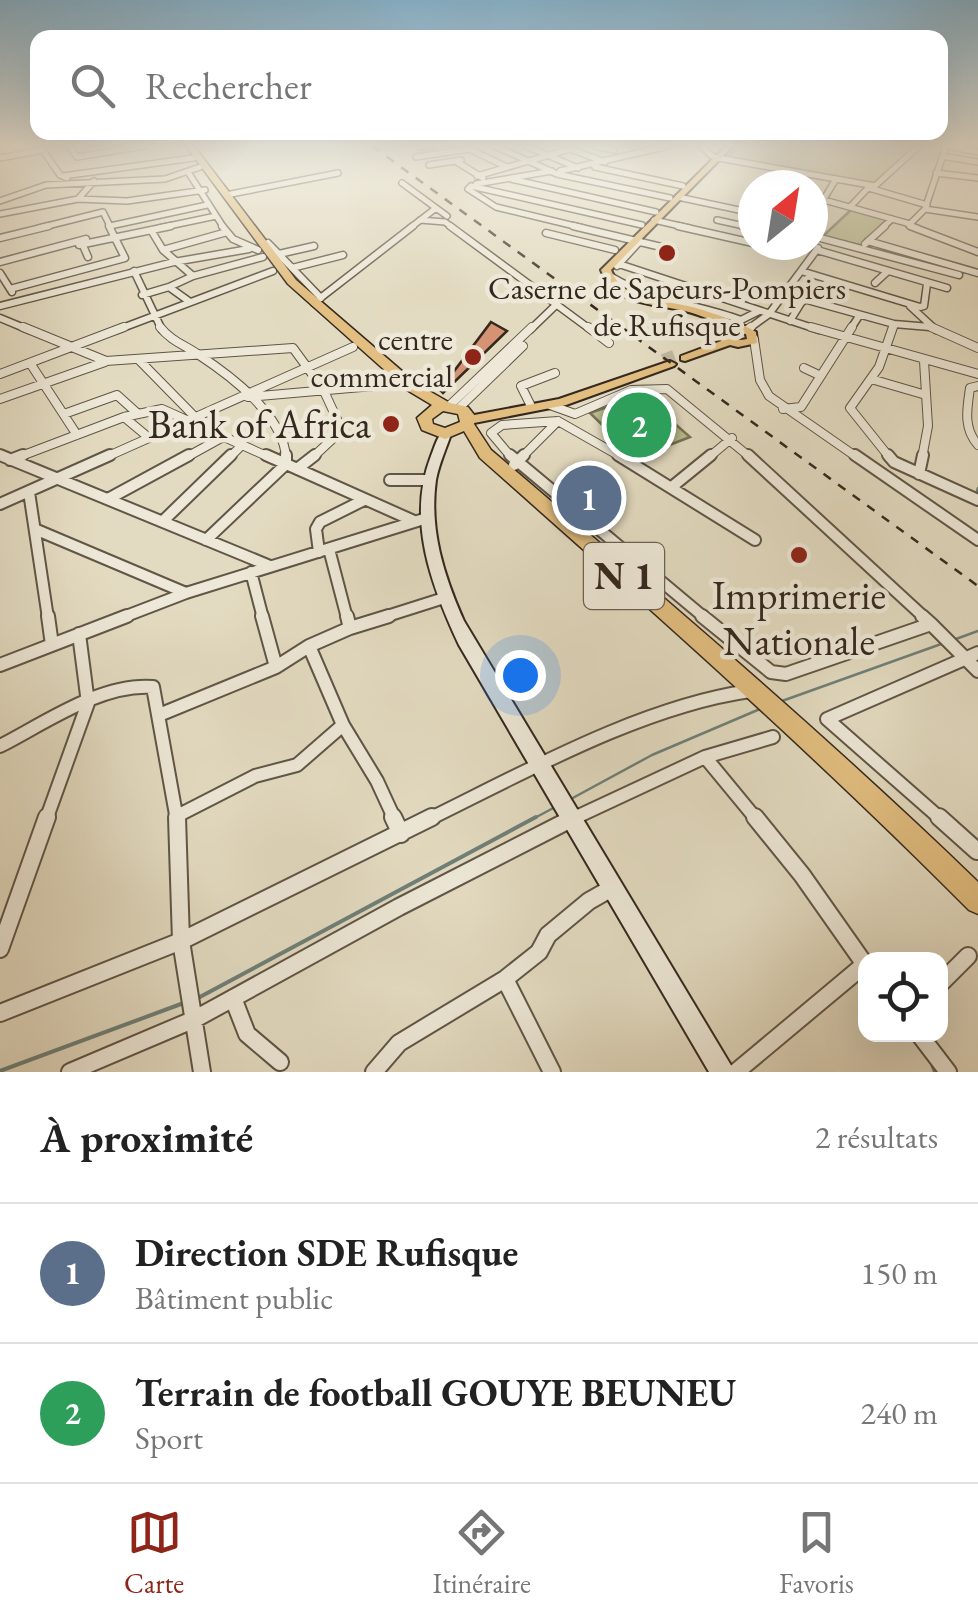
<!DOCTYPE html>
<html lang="fr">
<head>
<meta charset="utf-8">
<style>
  body { margin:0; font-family:"EB Garamond",serif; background:#f2f2f2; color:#222 }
  .controls { position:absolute; right:30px; bottom:30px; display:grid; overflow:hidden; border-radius:20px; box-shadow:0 10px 40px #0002 }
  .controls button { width:90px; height:90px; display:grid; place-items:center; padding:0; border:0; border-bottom:2px solid #e0e0e0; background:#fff; color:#222; font:50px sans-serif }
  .compass { position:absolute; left:738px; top:170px; width:90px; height:90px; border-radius:50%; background:#fff; box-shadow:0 10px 40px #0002; rotate:30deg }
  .you { position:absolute; left:520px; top:675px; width:35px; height:35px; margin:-25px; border:8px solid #fff; border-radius:50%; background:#1a73e8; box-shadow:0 0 0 15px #1a73e833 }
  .badge { display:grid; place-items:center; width:65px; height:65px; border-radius:50%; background:#8f2418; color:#fff; font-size:32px; font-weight:700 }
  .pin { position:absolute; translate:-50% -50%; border:5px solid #fff; box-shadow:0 2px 10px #0006 }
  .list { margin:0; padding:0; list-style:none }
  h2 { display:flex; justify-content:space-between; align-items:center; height:130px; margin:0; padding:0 40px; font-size:42px }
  h2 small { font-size:32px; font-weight:400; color:#767676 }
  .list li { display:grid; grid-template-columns:65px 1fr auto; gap:30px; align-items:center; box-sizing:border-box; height:140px; padding:0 40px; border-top:2px solid #e0e0e0 }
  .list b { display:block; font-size:38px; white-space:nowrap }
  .list p { margin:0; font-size:32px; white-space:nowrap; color:#767676 }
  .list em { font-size:32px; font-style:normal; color:#767676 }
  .icon { flex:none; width:55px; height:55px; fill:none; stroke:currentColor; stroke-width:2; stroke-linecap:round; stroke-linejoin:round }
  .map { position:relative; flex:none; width:978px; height:1072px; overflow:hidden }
  .search { position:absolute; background:#fff; box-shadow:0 10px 40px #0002; left:30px; right:30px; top:30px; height:110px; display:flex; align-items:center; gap:25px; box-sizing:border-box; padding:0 35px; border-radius:20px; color:#767676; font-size:38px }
  .sheet { height:410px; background:#fff }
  nav { display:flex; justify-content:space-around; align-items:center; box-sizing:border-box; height:140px; border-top:2px solid #e0e0e0; background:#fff; font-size:28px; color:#767676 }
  nav a { display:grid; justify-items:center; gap:5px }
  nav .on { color:#8f2418 }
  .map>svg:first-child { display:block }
  .green { fill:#bbbe8e; stroke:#787356; stroke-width:2.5 }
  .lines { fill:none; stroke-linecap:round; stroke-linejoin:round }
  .stream-far1 { stroke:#6f8079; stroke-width:2.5 }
  .stream { stroke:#6f8079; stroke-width:4 }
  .building { fill:#d59374; stroke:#35281e; stroke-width:2.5 }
  .primary-tunnel { stroke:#c0b7a0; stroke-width:12; stroke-dasharray:12 6; stroke-linecap:butt }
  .street-far5-casing { stroke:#605547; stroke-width:8 }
  .street-far4-casing { stroke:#605547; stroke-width:9 }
  .street-far3-casing { stroke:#605547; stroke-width:10 }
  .street-far2-casing { stroke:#605547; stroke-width:14 }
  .street-far1-casing { stroke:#605547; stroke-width:16 }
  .street-casing { stroke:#605547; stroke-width:20 }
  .secondary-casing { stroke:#35281e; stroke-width:4 }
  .primary-casing { stroke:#35281e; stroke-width:4 }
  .highway-casing { stroke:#35281e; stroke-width:3 }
  .street-far5 { stroke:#ede8d7; stroke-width:5 }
  .street-far4 { stroke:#ede8d7; stroke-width:6 }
  .street-far3 { stroke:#ede8d7; stroke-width:8 }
  .street-far2 { stroke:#ede8d7; stroke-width:10 }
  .street-far1 { stroke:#ede8d7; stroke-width:12 }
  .street { stroke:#ede8d7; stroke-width:16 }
  .secondary { fill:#ede8d7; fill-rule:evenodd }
  .primary { fill:#e2be80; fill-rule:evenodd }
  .highway { fill:#e2be80; fill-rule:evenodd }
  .rail { stroke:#35281e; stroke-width:2.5; stroke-dasharray:9 9; stroke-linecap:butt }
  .poi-dot { fill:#8f2418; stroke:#ede8d7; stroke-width:4 }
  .labels { text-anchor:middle; stroke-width:9; stroke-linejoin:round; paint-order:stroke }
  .far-poi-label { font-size:32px; fill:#35281e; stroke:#ede8d7 }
  .shield { fill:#ede8d7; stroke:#6c6256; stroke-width:2.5 }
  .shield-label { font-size:38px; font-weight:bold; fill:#35281e }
  .poi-label { font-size:40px; fill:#35281e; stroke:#ede8d7; text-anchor:end }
</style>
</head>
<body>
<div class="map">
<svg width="978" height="1072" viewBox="0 0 978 1072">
  <rect width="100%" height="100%" fill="#e3dbc1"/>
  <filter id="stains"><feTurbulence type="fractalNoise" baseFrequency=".002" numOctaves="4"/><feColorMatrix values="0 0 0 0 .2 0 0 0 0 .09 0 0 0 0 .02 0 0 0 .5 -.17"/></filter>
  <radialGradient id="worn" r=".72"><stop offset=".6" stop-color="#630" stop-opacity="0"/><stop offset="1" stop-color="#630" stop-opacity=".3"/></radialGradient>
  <path class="green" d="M 739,146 L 916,146 L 876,186 L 727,158 Z
    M 853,208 L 892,219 L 863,246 L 823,236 Z
    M 642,395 L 690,437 L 636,458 L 590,413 Z"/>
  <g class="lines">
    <path class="stream-far1" d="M 976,494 L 978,488
      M 956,639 L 978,631
      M 782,701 L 944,643
      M 569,800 L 652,755 L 760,709
      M 531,820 L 557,806"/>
    <path class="stream" d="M 198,998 L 536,817
      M 932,1064 L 935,1072
      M 0,1071 L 181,1004"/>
  </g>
  <path class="building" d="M 491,322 L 507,331 L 443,393 L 440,390 Z"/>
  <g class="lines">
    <path class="primary-tunnel" d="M 663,360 L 679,354"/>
    <g class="street-far5-casing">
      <path id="street-far5" d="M 40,146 L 60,175 L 67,178
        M 69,146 L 77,157 L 144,146
        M 495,146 L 557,174 L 670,198
        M 526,146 L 578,168
        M 595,146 L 614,150
        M 701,146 L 713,157 L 875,186 L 919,146
        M 948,146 L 978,152
        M 421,147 L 430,146
        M 942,156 L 978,162
        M 416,157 L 469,149 L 507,167
        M 0,158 L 43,150
        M 457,162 L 483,178
        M 429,165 L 461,160
        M 595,167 L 683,186
        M 560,171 L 668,146
        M 188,172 L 224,228
        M 936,173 L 978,178
        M 63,176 L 193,158
        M 477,176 L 570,149 L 605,162
        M 511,179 L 656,212
        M 402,183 L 447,216
        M 476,184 L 552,171
        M 471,186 L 468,189 L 496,207 L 583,228
        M 471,186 L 642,225
        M 869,188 L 927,205
        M 226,195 L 338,173
        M 678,197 L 753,213
        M 78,199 L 127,201 L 205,190
        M 824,200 L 910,224
        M 0,201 L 46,185 L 165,179 L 200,167
        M 850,207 L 870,186
        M 925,209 L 978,217
        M 0,214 L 78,199 L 94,181
        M 813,217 L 836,179
        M 420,220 L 445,222 L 453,228
        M 654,220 L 689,228
        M 717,220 L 753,228
        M 110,226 L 207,205
        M 39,228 L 103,212 L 111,228
        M 159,228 L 216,216
        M 410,228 L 436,208
        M 882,228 L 892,219
        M 917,228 L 909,225 L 925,209 L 946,146"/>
    </g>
    <g class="street-far4-casing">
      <path id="street-far4" d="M 222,226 L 233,239 L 258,250
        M 450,226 L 591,330
        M 573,226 L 674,250
        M 678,226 L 753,243
        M 742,226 L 753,228
        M 910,226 L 978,252
        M 151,230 L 163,250 L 193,276 L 169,287 L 190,302
        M 546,233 L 615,250
        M 813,236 L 959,275
        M 0,238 L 49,226
        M 81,241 L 88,257
        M 868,241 L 978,273
        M 268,243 L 321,298
        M 865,244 L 885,226
        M 79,245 L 171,226
        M 163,250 L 227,232
        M 817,250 L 947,288
        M 279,254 L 314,246
        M 0,262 L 86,239
        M 619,264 L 819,330
        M 617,266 L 640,241
        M 292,268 L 343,255
        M 134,271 L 162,330
        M 801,271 L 920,307 L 924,306 L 927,284
        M 0,273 L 12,292
        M 193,276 L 263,257
        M 612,277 C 651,301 698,304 741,320 L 759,311
        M 875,283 L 888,271
        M 10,289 L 125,258 L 109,226
        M 782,293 L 894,324
        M 142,295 L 169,287
        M 314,303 L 413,226
        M 0,306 L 174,262 L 249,249
        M 910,306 L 936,330
        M 0,318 L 29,330
        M 790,321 L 801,303 L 829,281
        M 117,330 L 273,271
        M 530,330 L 557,304
        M 747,330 L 769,314 L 818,248
        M 850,330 L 859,316
        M 892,330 L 894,324 L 930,327"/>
    </g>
    <g class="street-far3-casing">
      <path id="street-far3" d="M 23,327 L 106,361 L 293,348 L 323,389 L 342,430 L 312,458
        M 160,327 C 171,341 185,345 199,355 C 231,376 284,416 286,458
        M 588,327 L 609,343
        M 811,327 L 978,374
        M 931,327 L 978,348
        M 747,330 L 751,327
        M 754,339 L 760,380 L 769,396 L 858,458
        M 140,361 L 194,416
        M 30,363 L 77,435
        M 804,368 L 821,376
        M 0,374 L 124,327
        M 871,379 L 926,395
        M 978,386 L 970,388 C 967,409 963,428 978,445
        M 248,397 L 396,384
        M 0,399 L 105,362
        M 530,404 L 521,386 L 555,373
        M 550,405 L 575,414 L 631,390 L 667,389 L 751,458
        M 449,406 L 532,327
        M 459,408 L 523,346
        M 783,409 L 801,407 L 852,327
        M 64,414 L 117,395 L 137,413
        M 124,417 L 148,437
        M 0,455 L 6,458
        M 16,458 L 124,417 L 162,409 L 271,458
        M 104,458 L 353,347
        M 185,458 L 223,437
        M 229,458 L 242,445
        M 512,458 L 491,433 L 502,425 L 558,421 L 623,458
        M 521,458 L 558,421
        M 708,458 L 732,438
        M 890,458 L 850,408 L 879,367 L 893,327
        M 922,458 L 928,426 L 924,361"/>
    </g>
    <g class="street-far2-casing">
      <path id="street-far2" d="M 0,455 L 270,566
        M 266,455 L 414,521
        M 510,455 L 705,618
        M 618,455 L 755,540
        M 748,455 L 925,618
        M 855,455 L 978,540
        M 888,455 L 894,462 L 978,500
        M 10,460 L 23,455
        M 514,465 L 524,455
        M 297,469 L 315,455
        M 919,474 L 923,455
        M 390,480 L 430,480
        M 673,486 L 711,455
        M 29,492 L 48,618
        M 108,499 L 189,455
        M 0,504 L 110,455
        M 163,521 L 231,455
        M 37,530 L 186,593
        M 206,540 L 286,464 L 286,455
        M 329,549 L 347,618
        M 319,552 L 316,529 L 320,522 L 364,500
        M 251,572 L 263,618
        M 121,618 L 186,593 L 427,518
        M 381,618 L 444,598"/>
    </g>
    <g class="street-far1-casing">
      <path id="street-far1" d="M 48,616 L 52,645
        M 262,616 L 276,667
        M 347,616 L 350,628
        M 702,616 L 771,672 L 786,674 L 931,624 L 922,616
        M 931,624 L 978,671
        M 309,646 L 343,725 L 377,781 L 395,820
        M 0,665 L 127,616
        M 159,715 L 276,667 L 309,646 L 350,628 L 389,616
        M 0,746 C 45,723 101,683 153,687 L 177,820
        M 705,757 L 757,820
        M 177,816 L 255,776 L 297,765 L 343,725
        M 46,820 L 88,703 L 79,634
        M 427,820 C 525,772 643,706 750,691
        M 570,820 L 705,757 L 773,737
        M 942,820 L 827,719 L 978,653"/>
    </g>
    <g class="street-casing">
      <path id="street" d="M 177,817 L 181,941 L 202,1072
        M 393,817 L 401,834
        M 755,817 L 802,875 L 866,966
        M 939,817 L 977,851
        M 0,949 L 47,817
        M 505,979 L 552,1072
        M 940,984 L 968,956
        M 233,998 L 247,1034 L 280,1062
        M 0,1013 L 181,941 L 432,817
        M 919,1034 L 948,1072
        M 70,1072 L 195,1019 L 399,907 L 575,817
        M 374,1072 L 399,1043 L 505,979 L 539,952 L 548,935 L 589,901 L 612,888
        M 736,1072 L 864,965"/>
    </g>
    <g class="secondary-casing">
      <path id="secondary" d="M 445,430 L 451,434 C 446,449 439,464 436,480 C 429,530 444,576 464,621 L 735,1072 L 709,1072 L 459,645 C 432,587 406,520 431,456 C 435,446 437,436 445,430 Z"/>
    </g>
    <g class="primary-casing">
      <path id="primary" d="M 726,146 L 733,146 L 611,270 C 624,304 666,299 696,308 C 716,314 739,322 756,332 L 757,343 L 738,347 L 730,345 L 685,361 L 681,360 L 681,356 L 721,341 L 714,331 L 723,325 C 711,320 698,314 685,311 C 652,303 615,306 601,270 ZM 732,330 L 746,334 L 747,339 C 738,341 731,341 725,332 Z
        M 670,361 L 676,364 L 674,366 L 566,405 L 469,424 L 463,420 L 469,416 L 559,399 Z"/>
    </g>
    <g class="highway-casing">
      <path id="highway" d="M 186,146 L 194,146 L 296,280 L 417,384 L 450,403 L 468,407 L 475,416 L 474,424 L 491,450 C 656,591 822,731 978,882 L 978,914 L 969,910 C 812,752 646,605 480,458 L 464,431 L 445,439 L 422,430 L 417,418 L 432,405 L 407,390 L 288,284 ZM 443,411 L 458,414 L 460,422 L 445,428 L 433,424 L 432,419 Z"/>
    </g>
    <use href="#street-far5" class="street-far5"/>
    <use href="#street-far4" class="street-far4"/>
    <use href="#street-far3" class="street-far3"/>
    <use href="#street-far2" class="street-far2"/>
    <use href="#street-far1" class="street-far1"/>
    <use href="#street" class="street"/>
    <use href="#secondary" class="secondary"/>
    <use href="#primary" class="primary"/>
    <use href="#highway" class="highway"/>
    <path class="rail" d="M 372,146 L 978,586"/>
  </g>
  <linearGradient id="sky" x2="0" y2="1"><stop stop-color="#87b7d4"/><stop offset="0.49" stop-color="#f2efe3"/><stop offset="1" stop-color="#f2efe3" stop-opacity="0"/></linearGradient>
  <rect width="978" height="296" fill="url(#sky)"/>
  <g class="poi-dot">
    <circle cx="667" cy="253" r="10"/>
    <circle cx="473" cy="357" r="10"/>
    <circle cx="391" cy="424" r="10"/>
    <circle cx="799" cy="555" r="10"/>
  </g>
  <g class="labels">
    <g class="far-poi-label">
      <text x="667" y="299">Caserne de Sapeurs-Pompiers<tspan x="667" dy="37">de Rufisque</tspan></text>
      <text x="453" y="350" text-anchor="end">centre<tspan x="453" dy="37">commercial</tspan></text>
    </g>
    <rect class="shield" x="584" y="543" width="80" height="66" rx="8"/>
    <g class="shield-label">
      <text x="624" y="589">N 1</text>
    </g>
    <g class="poi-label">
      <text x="371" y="438">Bank of Africa</text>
      <text x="799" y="609" text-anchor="middle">Imprimerie<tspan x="799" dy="46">Nationale</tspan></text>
    </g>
  </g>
  <rect width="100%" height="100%" filter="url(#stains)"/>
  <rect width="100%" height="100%" fill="url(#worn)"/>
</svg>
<div class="controls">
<button><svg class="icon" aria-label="locate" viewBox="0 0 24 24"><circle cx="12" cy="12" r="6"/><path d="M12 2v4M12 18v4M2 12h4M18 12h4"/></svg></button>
</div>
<svg class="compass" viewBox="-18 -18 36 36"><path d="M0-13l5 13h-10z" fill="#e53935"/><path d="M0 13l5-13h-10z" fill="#767676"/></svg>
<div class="you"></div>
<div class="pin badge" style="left:589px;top:498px;background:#5c6f8a">1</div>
<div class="pin badge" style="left:639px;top:425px;background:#2e9e5b">2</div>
<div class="search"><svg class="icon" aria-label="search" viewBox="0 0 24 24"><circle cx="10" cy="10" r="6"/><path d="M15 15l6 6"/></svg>Rechercher</div>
</div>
<section class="sheet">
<h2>À proximité<small>2 résultats</small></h2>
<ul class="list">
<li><span class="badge" style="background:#5c6f8a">1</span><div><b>Direction SDE Rufisque</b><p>Bâtiment public</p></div><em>150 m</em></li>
<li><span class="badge" style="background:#2e9e5b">2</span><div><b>Terrain de football GOUYE BEUNEU</b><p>Sport</p></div><em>240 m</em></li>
</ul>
</section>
<nav>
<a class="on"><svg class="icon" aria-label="map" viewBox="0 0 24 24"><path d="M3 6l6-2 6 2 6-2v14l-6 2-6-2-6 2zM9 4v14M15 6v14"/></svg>Carte</a>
<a><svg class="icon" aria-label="directions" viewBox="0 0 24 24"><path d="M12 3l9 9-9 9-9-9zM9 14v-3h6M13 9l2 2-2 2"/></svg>Itinéraire</a>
<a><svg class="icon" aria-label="saved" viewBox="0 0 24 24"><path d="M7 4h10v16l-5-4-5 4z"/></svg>Favoris</a>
</nav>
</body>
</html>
